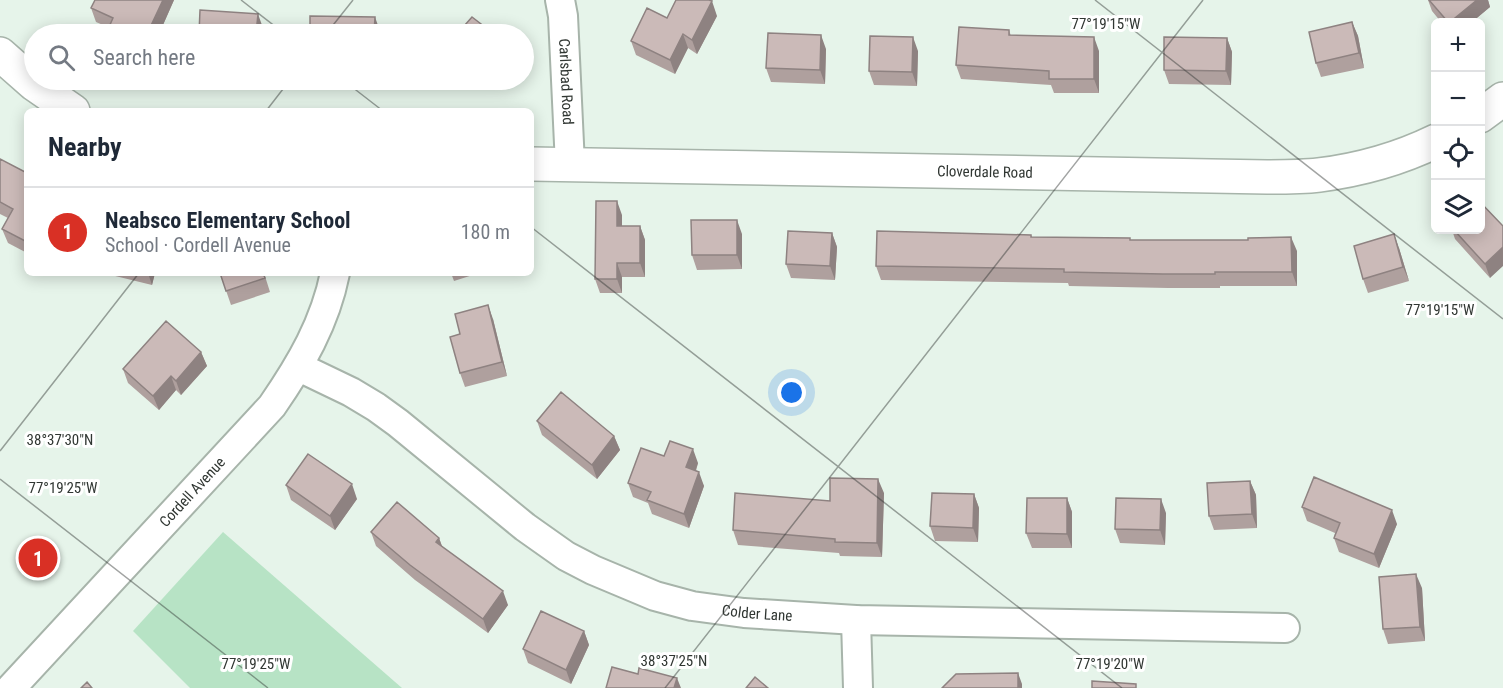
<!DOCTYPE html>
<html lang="en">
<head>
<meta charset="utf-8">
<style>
  body { margin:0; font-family:"Roboto Condensed",sans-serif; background:#f6f6f7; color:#1f2937 }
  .controls { position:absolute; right:18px; top:18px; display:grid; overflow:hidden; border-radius:9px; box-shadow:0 3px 15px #0003 }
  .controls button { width:54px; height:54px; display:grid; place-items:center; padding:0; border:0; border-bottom:2px solid #e0e1e3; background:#fff; color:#1f2937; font:30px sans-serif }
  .you { position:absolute; left:792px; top:393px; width:21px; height:21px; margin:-15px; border:4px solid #fff; border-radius:50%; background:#1a73e8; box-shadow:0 0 0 9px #1a73e833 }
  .badge { display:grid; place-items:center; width:39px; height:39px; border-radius:50%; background:#d93025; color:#fff; font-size:20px; font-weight:700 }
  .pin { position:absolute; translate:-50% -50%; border:3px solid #fff; box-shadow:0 2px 6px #0006 }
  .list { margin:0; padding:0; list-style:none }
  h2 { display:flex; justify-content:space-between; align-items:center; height:78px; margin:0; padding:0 24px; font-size:26px }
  h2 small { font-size:20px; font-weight:400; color:#747a83 }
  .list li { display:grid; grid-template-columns:39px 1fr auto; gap:18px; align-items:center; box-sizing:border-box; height:90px; padding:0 24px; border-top:2px solid #e0e1e3 }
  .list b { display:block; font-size:22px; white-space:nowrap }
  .list p { margin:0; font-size:20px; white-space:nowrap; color:#747a83 }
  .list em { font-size:20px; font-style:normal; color:#747a83 }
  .icon { flex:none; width:33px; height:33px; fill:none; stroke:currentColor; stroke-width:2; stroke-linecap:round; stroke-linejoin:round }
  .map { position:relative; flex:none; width:1503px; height:688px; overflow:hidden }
  .search { position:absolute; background:#fff; box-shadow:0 3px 15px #0003; left:24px; top:24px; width:510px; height:66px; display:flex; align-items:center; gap:15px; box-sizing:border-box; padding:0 21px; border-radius:33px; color:#747a83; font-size:22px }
  .panel { position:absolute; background:#fff; box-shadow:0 3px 15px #0003; left:24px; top:108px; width:510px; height:168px; border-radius:9px }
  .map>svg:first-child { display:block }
  .green { fill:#b7e3c5 }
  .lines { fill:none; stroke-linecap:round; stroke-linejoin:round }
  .minor-casing { stroke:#a7b4aa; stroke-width:32 }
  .tertiary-casing { stroke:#a7b4aa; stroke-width:36 }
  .minor { stroke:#fff; stroke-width:28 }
  .tertiary { stroke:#fff; stroke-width:33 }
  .wall { fill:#afa09e }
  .shaded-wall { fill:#8e8281 }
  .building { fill:#cbbab8; stroke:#8e8281; stroke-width:1.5 }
  .ticks { fill:none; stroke:#303632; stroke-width:1.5; stroke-opacity:0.45 }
  .labels { text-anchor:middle; stroke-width:6; stroke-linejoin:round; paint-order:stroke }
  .street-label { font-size:15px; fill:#303632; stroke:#fff }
  .ticks-label { font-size:15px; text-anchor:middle; fill:#303632; stroke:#fff; stroke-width:6; stroke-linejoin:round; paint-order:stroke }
</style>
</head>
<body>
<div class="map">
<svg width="1503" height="688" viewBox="0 0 1503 688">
  <rect width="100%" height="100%" fill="#e6f4ea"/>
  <path class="green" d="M 223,532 L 402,688 L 190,688 L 133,631 Z"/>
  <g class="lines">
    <g class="minor-casing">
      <g id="minor">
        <path id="s1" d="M 560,0 L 563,16 L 570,165"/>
        <path id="s2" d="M 299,367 L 351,392 L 376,407 L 398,423 L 525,527 L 566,556 L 593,570 L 655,596 L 692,606 L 744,613 L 856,620 L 1285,628"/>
        <path d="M 856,620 L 858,688"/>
        <path id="s3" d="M 11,688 L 272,406 C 301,364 325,323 335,273"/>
      </g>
    </g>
    <g class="tertiary-casing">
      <g id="tertiary">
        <path d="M 0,54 L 34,84 L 73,111"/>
        <path d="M 1480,116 L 1503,99"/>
        <path id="s4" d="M 531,164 L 1267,177 C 1284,177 1302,177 1319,175 C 1359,170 1399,159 1436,141"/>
      </g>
    </g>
    <use href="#minor" class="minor"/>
    <use href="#tertiary" class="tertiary"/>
  </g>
  <path class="wall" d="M 95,0 L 174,0 L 159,34 L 112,34 L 110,28 L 96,22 L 91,8 Z
    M 1428,0 L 1488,0 L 1490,7 L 1472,22 L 1441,22 L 1432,11 Z
    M 717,16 L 697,54 L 688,48 L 675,74 L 636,55 L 631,41 L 667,18 Z
    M 1352,22 L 1358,36 L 1364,68 L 1321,77 L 1316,63 Z
    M 1009,30 L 1011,36 L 1099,51 L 1099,93 L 1054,93 L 1051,85 L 961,79 L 956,65 Z
    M 1227,38 L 1232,52 L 1231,85 L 1169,84 L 1164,70 Z
    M 826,49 L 825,84 L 771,82 L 766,68 Z
    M 918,51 L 917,86 L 874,85 L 869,71 Z
    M 463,80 L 478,80 L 472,87 Z
    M 0,159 L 27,173 L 27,253 L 8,243 L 2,229 L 8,218 L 0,214 Z
    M 622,215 L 622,226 L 640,226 L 645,240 L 645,277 L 622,277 L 622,293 L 600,293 L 595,279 Z
    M 1452,230 L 1480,230 L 1490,278 L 1455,239 Z
    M 832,233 L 837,247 L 835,280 L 791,278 L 786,264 Z
    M 742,234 L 742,269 L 697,270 L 692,255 Z
    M 1031,235 L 1032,237 L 1131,240 L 1297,251 L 1297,286 L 1220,286 L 1220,288 L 1168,288 L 1069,286 L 1068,283 L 881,280 L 876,266 Z
    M 1399,248 L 1409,281 L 1368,293 L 1363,279 Z
    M 103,273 L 155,273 L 152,285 Z
    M 220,273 L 264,273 L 270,292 L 231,305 Z
    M 451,273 L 479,273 L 454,281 Z
    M 493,319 L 507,376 L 465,387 L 460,373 L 460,334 Z
    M 201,352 L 207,366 L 181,395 L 176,390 L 159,410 L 128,383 L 123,369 Z
    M 537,421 L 614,436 L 620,450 L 597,479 L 542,435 Z
    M 664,456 L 698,463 L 696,471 L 704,486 L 689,528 L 652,514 L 648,503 L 633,497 L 628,483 Z
    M 1250,481 L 1256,495 L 1257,528 L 1214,530 L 1209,516 Z
    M 286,485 L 357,499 L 335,530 L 291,500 Z
    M 884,493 L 882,557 L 840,556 L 839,553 L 738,545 L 733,530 L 830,501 Z
    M 974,494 L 979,508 L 978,542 L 935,541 L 930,526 Z
    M 1067,498 L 1072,512 L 1072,548 L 1032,548 L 1026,533 Z
    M 1302,507 L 1397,524 L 1379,568 L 1339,552 L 1334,538 L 1335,533 L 1307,521 Z
    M 1166,513 L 1165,545 L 1120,543 L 1115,529 Z
    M 371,532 L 439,538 L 442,546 L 508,605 L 488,633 L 415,580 L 376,546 Z
    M 1422,588 L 1425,641 L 1388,644 L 1383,629 Z
    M 584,631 L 589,645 L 571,684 L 528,663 L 523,649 Z"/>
  <path class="shaded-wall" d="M 163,0 L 174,0 L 159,34 L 147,34 Z
    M 1477,0 L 1488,0 L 1490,7 L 1472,22 L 1450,22 Z
    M 712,1 L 717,16 L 697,54 L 692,40 Z
    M 258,14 L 263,28 L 262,34 L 256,34 Z
    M 375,17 L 380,31 L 380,34 L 374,34 Z
    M 1352,22 L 1358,36 L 1364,68 L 1359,53 Z
    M 683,34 L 688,48 L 675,74 L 670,60 Z
    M 821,35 L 826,49 L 825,84 L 820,70 Z
    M 913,37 L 918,51 L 917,86 L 912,72 Z
    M 1094,37 L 1099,51 L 1099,93 L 1094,79 Z
    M 1227,38 L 1232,52 L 1231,85 L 1226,71 Z
    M 469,80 L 478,80 L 472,87 Z
    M 617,201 L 622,215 L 622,240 L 617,226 Z
    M 737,220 L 742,234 L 742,269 L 737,255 Z
    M 640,226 L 645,240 L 645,277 L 640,263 Z
    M 832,233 L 837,247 L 835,280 L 830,266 Z
    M 1394,234 L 1399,248 L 1409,281 L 1403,267 Z
    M 1291,237 L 1297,251 L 1297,286 L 1292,272 Z
    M 1503,247 L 1503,266 L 1490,278 L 1485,264 Z
    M 617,263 L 622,277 L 622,293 L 617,279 Z
    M 148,273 L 155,273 L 152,285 Z
    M 488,305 L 493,319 L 507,376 L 502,362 Z
    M 201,352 L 207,366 L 181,395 L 176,381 Z
    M 171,376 L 176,390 L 159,410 L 153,396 Z
    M 614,436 L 620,450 L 597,479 L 592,465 Z
    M 693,449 L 698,463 L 692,481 L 686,467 Z
    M 699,472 L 704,486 L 689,528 L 684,514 Z
    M 878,479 L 884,493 L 882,557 L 877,543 Z
    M 1250,481 L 1256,495 L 1257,528 L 1252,514 Z
    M 352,484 L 357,499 L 335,530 L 330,516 Z
    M 974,494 L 979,508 L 978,542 L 973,528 Z
    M 1067,498 L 1072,512 L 1072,548 L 1067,534 Z
    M 1161,499 L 1166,513 L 1165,545 L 1160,530 Z
    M 1392,510 L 1397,524 L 1379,568 L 1374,554 Z
    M 439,538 L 444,552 L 436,542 Z
    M 1416,574 L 1422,588 L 1425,641 L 1420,627 Z
    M 503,591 L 508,605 L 488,633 L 483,619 Z
    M 584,631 L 589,645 L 571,684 L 566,670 Z
    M 1018,673 L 1022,684 L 1022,688 L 1018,688 Z
    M 677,678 L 681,688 L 674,688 Z"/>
  <path class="building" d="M 95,0 L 163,0 L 147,34 L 127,34 L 109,27 L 113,18 L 91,8 Z
    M 676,0 L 709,0 L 712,1 L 692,40 L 683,34 L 670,60 L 631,41 L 647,8 L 667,18 Z
    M 1429,0 L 1477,0 L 1450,22 L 1448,22 Z
    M 200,10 L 258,14 L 256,34 L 199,34 Z
    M 310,16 L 375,17 L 374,34 L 310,34 Z
    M 472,17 L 494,34 L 457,34 Z
    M 1352,22 L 1359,53 L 1316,63 L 1309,32 Z
    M 959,27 L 1009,30 L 1009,35 L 1094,37 L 1094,79 L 1049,79 L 1049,71 L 956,65 Z
    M 768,33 L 821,35 L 820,70 L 766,68 Z
    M 870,36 L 913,37 L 912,72 L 869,71 Z
    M 1164,37 L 1227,38 L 1226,71 L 1164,70 Z
    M 0,159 L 27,173 L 27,242 L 2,229 L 13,209 L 0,202 Z
    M 596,201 L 617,201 L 617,226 L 640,226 L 640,263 L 617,263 L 617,279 L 595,279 Z
    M 1480,202 L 1503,226 L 1503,247 L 1485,264 L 1454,230 L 1480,230 Z
    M 691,220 L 737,220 L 737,255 L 692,255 Z
    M 788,231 L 832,233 L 830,266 L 786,264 Z
    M 877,231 L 1031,235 L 1031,237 L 1130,238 L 1130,240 L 1248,240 L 1248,238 L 1291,237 L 1292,272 L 1215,272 L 1215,274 L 1163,274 L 1064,272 L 1064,269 L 876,266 Z
    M 1394,234 L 1403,267 L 1363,279 L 1354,246 Z
    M 220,273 L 263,273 L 265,278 L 226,291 Z
    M 488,305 L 502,362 L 460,373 L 450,337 L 460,334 L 455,314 Z
    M 166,321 L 201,352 L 176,381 L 171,376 L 153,396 L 123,369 Z
    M 561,392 L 614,436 L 592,465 L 537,421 Z
    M 670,441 L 693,449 L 686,467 L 699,472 L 684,514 L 647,500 L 651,492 L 628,483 L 641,448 L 664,456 Z
    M 308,454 L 352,484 L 330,516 L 286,485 Z
    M 1314,477 L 1392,510 L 1374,554 L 1334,538 L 1340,523 L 1302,507 Z
    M 830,478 L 878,479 L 877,543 L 835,542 L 835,539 L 733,530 L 735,493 L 830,501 Z
    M 1250,481 L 1252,514 L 1209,516 L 1207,483 Z
    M 932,493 L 974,494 L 973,528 L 930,526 Z
    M 1027,498 L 1067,498 L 1067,534 L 1026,533 Z
    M 1116,498 L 1161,499 L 1160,530 L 1115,529 Z
    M 397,502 L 439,538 L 436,542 L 503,591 L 483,619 L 410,565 L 371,532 Z
    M 1416,574 L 1420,627 L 1383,629 L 1379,577 Z
    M 541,611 L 584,631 L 566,670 L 523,649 Z
    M 612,667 L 638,674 L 639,668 L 677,678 L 674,688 L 606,688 Z
    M 1018,673 L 1018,688 L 942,688 L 956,674 Z
    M 755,677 L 768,688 L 746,688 Z
    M 1092,681 L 1136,684 L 1136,688 L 1092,688 Z
    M 87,682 L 92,688 L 81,688 Z"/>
  <path class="ticks" d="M 241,0 L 285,34M 1095,0 L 1503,319M 326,34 L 353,0M 343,80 L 383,111M 266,111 L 290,80M 531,227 L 1122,688M 0,451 L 139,273M 0,479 L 268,688M 665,688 L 1203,0"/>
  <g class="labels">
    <g class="street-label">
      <text dy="5" stroke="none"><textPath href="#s1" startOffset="82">Carlsbad Road</textPath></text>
      <text dy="5" stroke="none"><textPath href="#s4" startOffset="454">Cloverdale Road</textPath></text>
      <text dy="5" stroke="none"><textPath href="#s3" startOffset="267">Cordell Avenue</textPath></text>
      <text dy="5" stroke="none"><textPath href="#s2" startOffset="530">Colder Lane</textPath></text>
    </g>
  </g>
  <g class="ticks-label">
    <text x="1106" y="29">77°19'15"W</text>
    <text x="1440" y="315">77°19'15"W</text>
    <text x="60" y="445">38°37'30"N</text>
    <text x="63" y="493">77°19'25"W</text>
    <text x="674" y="666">38°37'25"N</text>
    <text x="256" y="669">77°19'25"W</text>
    <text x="1110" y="669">77°19'20"W</text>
  </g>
</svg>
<div class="controls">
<button>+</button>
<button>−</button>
<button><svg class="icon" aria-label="locate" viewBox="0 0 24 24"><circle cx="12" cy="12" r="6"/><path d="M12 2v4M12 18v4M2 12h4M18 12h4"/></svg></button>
<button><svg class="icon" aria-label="layers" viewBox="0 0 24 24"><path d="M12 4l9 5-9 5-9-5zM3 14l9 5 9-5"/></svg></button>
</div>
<div class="you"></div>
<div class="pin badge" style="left:38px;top:558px">1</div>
<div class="search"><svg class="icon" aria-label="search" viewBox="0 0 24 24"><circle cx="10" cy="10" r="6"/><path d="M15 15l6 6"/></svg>Search here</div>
<section class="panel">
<h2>Nearby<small></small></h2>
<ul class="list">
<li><span class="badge">1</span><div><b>Neabsco Elementary School</b><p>School · Cordell Avenue</p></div><em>180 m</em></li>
</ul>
</section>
</div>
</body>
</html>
